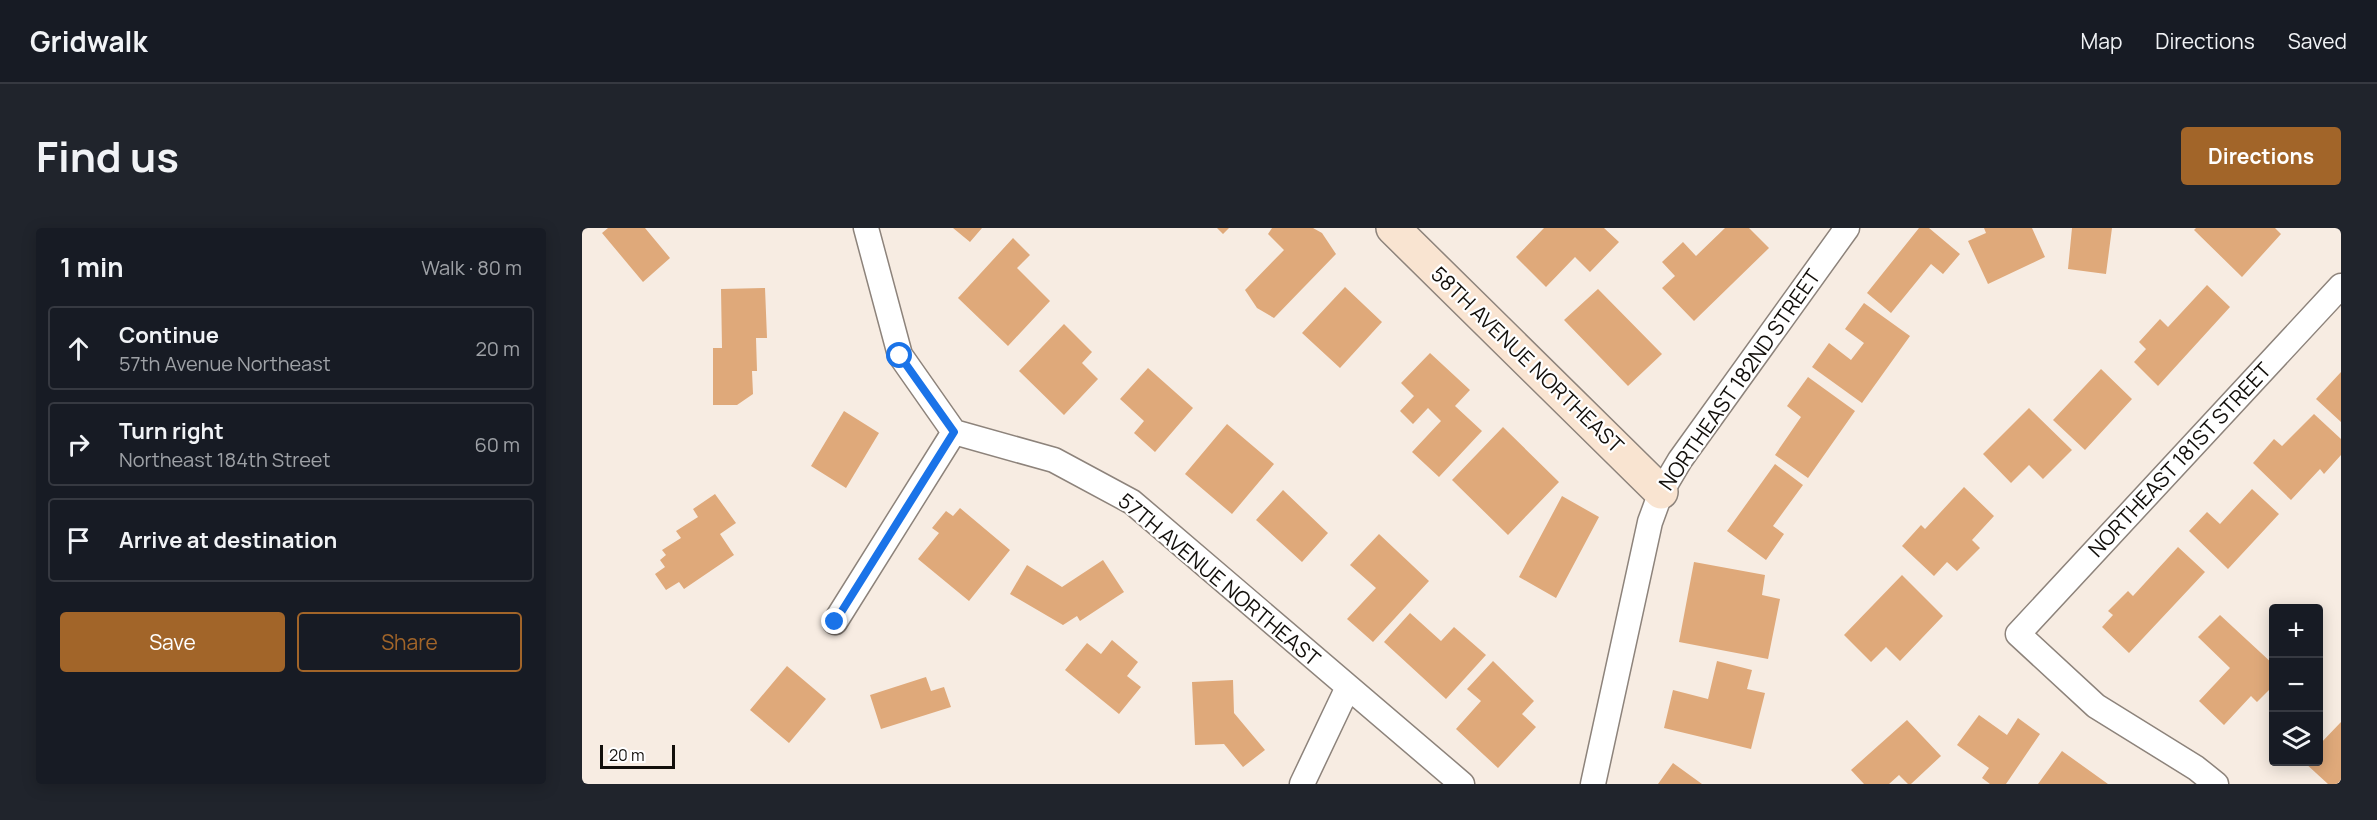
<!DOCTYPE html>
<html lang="en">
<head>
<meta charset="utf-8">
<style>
  body { margin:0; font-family:Manrope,sans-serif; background:#20242c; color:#f1f3f6 }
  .controls { position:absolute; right:18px; bottom:18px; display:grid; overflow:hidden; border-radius:6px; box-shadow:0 3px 15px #0003 }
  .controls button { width:54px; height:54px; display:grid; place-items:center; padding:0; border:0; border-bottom:2px solid #363941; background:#171b24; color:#f1f3f6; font:30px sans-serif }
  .scale { position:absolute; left:18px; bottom:15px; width:75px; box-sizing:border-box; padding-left:6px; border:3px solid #120f0b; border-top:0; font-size:16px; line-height:21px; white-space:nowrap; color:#120f0b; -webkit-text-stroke:4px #fff; paint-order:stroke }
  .stop { position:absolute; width:18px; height:18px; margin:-14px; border:4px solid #1a73e8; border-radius:50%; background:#fff }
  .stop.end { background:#1a73e8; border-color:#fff; box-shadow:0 2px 6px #0008 }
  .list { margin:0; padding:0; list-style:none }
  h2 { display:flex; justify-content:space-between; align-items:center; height:78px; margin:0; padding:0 24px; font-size:26px }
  h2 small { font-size:20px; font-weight:400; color:#9ea1a6 }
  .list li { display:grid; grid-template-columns:39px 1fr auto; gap:18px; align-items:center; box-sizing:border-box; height:84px; margin:0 12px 12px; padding:0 12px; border:2px solid #363941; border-radius:6px }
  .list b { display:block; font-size:22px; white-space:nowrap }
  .list p { margin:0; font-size:20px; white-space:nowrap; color:#9ea1a6 }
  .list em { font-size:20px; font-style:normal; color:#9ea1a6 }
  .actions { display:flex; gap:12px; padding:18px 24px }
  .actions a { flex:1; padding:14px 0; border:2px solid #a26529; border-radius:6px; text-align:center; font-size:21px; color:#a26529 }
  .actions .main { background:#a26529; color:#fff }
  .icon { flex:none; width:33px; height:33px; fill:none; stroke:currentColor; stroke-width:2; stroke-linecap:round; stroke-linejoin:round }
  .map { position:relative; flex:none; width:1759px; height:556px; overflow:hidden; border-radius:6px }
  header { display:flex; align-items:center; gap:36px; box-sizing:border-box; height:84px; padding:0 30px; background:#171b24; border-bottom:2px solid #363941 }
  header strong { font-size:28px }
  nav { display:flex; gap:33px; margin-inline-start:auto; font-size:21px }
  .intro { display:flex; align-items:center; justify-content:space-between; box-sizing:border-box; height:144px; padding:0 36px }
  h1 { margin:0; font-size:42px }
  .button { padding:15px 27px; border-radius:6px; background:#a26529; color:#fff; font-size:21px; font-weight:700 }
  main { display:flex; gap:36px; padding:0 36px }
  aside { flex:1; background:#171b24; border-radius:6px; box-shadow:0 3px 15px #0003 }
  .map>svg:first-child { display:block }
  .building { fill:#dfa97a }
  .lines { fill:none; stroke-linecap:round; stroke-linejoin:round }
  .street-casing { stroke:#8d837b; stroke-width:27 }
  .secondary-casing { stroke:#8d837b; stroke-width:36 }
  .street { stroke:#fff; stroke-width:24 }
  .secondary { stroke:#f9e4d1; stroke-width:33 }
  .route { stroke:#1a73e8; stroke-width:8 }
  .labels { text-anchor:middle; stroke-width:4.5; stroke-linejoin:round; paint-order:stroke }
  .street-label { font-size:21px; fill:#120f0b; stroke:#fff }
</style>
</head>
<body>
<header>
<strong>Gridwalk</strong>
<nav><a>Map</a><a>Directions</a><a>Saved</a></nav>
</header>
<div class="intro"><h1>Find us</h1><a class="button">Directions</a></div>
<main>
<aside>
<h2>1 min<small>Walk · 80 m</small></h2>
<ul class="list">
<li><svg class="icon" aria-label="ahead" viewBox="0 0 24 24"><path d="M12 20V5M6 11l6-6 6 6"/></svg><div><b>Continue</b><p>57th Avenue Northeast</p></div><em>20 m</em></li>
<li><svg class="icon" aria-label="right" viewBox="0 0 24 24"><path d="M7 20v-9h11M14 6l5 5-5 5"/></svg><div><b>Turn right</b><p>Northeast 184th Street</p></div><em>60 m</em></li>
<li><svg class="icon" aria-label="arrive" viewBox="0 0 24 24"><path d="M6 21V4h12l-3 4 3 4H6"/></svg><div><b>Arrive at destination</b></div></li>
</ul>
<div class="actions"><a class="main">Save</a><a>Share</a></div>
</aside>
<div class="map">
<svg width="1759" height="556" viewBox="0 0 1759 556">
  <rect width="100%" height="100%" fill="#f7ece2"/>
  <path class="building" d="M 26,0 L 63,0 L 88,30 L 61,54 L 20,5 Z
    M 371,0 L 400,0 L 388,14 Z
    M 635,0 L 647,0 L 641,6 Z
    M 690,0 L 731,0 L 740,5 L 754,26 L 692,90 L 675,80 L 663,62 L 702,22 L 686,6 Z
    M 962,0 L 1022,0 L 1037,14 L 1008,44 L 993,29 L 964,59 L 934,29 Z
    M 1143,0 L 1167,0 L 1187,20 L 1112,93 L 1080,60 L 1093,48 L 1080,34 L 1101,14 L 1114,28 Z
    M 1337,0 L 1347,0 L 1378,26 L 1361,46 L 1349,36 L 1309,85 L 1285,65 Z
    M 1402,0 L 1450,0 L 1463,29 L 1406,56 L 1386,13 L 1404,5 Z
    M 1490,0 L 1530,0 L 1524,46 L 1486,41 Z
    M 1614,0 L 1693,0 L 1699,6 L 1660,49 L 1612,2 Z
    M 431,10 L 448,27 L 435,40 L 468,73 L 426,118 L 376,70 Z
    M 1625,57 L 1648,79 L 1576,158 L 1552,134 L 1564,121 L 1557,114 L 1578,91 L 1586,99 Z
    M 763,59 L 800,94 L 758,140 L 720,105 Z
    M 183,60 L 185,110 L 174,110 L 175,143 L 170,143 L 171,166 L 155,177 L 131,177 L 131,120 L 140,120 L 139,61 Z
    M 1016,61 L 1080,126 L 1046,158 L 982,92 Z
    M 1282,75 L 1328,108 L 1280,175 L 1230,139 L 1247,115 L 1269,132 L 1282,115 L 1263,101 Z
    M 482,96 L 510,124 L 500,135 L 516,151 L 482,187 L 437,143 Z
    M 848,125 L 888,162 L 873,178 L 900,203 L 857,249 L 830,224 L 859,193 L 846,180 L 831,196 L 818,183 L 832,168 L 819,155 Z
    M 566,140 L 611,180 L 573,224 L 552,205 L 562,193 L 538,171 Z
    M 1519,141 L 1550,171 L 1503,222 L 1471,192 Z
    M 1759,144 L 1759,194 L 1734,171 Z
    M 1226,149 L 1273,183 L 1226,250 L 1193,227 L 1219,189 L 1205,178 Z
    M 1447,180 L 1490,222 L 1461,251 L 1447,237 L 1429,255 L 1401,226 Z
    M 262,183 L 297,205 L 264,260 L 229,238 Z
    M 1732,186 L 1759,211 L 1759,227 L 1742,246 L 1738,241 L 1709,272 L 1671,235 L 1692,211 L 1700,218 Z
    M 645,196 L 692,236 L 650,286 L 603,246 Z
    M 921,199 L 977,254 L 926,307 L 870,252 Z
    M 1193,236 L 1221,257 L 1191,298 L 1202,306 L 1184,332 L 1145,303 Z
    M 1382,259 L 1412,288 L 1390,312 L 1398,320 L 1375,343 L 1365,334 L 1352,348 L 1320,318 L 1339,297 L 1343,301 Z
    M 1670,261 L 1697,286 L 1646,341 L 1607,303 L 1625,284 L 1638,296 Z
    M 701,262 L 746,305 L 720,334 L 674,292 Z
    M 133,266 L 154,295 L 138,306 L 152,327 L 102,361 L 97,354 L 84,362 L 73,346 L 83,339 L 78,332 L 84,327 L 80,322 L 99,310 L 94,303 L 116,289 L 111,281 Z
    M 980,268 L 1017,289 L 974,370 L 937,349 Z
    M 378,280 L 428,322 L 387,373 L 336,331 L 357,305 L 350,300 L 364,283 L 371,288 Z
    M 797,306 L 847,353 L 791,414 L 765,391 L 794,360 L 768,337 Z
    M 1596,319 L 1623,344 L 1547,425 L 1520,399 L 1531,387 L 1526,383 L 1546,363 L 1551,368 Z
    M 521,332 L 542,364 L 498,393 L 495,388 L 481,397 L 428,366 L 445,337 L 480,359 Z
    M 1112,334 L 1183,347 L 1180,367 L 1198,371 L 1186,431 L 1097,414 Z
    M 1320,347 L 1361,388 L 1318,433 L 1304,419 L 1289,434 L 1262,407 Z
    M 828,385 L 859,413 L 872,399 L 904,427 L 864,471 L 802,414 Z
    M 1638,387 L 1692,437 L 1692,457 L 1675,474 L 1669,468 L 1642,497 L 1617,473 L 1648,440 L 1616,409 Z
    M 530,412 L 556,434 L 545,448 L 559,459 L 537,486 L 483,442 L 505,415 L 519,426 Z
    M 911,433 L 952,473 L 940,486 L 954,499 L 916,540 L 874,501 L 899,473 L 885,461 Z
    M 1135,433 L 1170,442 L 1165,461 L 1183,465 L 1169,521 L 1082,500 L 1091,462 L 1126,471 Z
    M 205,438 L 244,471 L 207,515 L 168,482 Z
    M 344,449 L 349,463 L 362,459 L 369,479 L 299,501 L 288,467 Z
    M 651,452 L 652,485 L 683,522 L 661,539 L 642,516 L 613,517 L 610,454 Z
    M 1397,487 L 1425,507 L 1436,490 L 1458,506 L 1424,556 L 1408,556 L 1400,550 L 1407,540 L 1375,517 Z
    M 1325,492 L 1359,528 L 1329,556 L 1326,556 L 1317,547 L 1307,556 L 1282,556 L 1269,542 Z
    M 1759,494 L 1759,552 L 1755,556 L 1746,556 L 1722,534 L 1736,534 L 1736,518 Z
    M 1480,523 L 1526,556 L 1456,556 Z
    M 1091,535 L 1120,556 L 1076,556 Z"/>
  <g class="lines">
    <g class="street-casing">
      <path id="street" d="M 284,0 L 318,127 L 372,204 L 472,232 L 550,274 L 880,556
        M 253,394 L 372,204
        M 720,556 L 766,459
        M 1011,556 L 1068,294 L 1079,264 L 1098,232 L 1265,0
        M 1634,556 L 1614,540 L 1514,478 L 1436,406 L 1759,58"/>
    </g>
    <g class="secondary-casing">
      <path id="secondary" d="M 811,0 L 1079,264"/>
    </g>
    <use href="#street" class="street"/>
    <use href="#secondary" class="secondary"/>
  </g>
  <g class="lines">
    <path class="route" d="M 253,394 L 372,204 L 318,128"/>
  </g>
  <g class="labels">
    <g class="street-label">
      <text transform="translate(945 132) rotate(44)" y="7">58TH AVENUE NORTHEAST</text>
      <text transform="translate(1158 152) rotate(-55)" y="7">NORTHEAST 182ND STREET</text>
      <text transform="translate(1598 232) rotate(-47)" y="7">NORTHEAST 181ST STREET</text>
      <text transform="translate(637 352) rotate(40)" y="7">57TH AVENUE NORTHEAST</text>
    </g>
  </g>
</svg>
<div class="controls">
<button>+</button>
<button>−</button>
<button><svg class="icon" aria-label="layers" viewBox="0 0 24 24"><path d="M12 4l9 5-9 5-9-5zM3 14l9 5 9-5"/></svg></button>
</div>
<div class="scale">20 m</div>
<div class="stop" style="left:318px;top:128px"></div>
<div class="stop end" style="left:253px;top:394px"></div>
</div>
</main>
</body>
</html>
